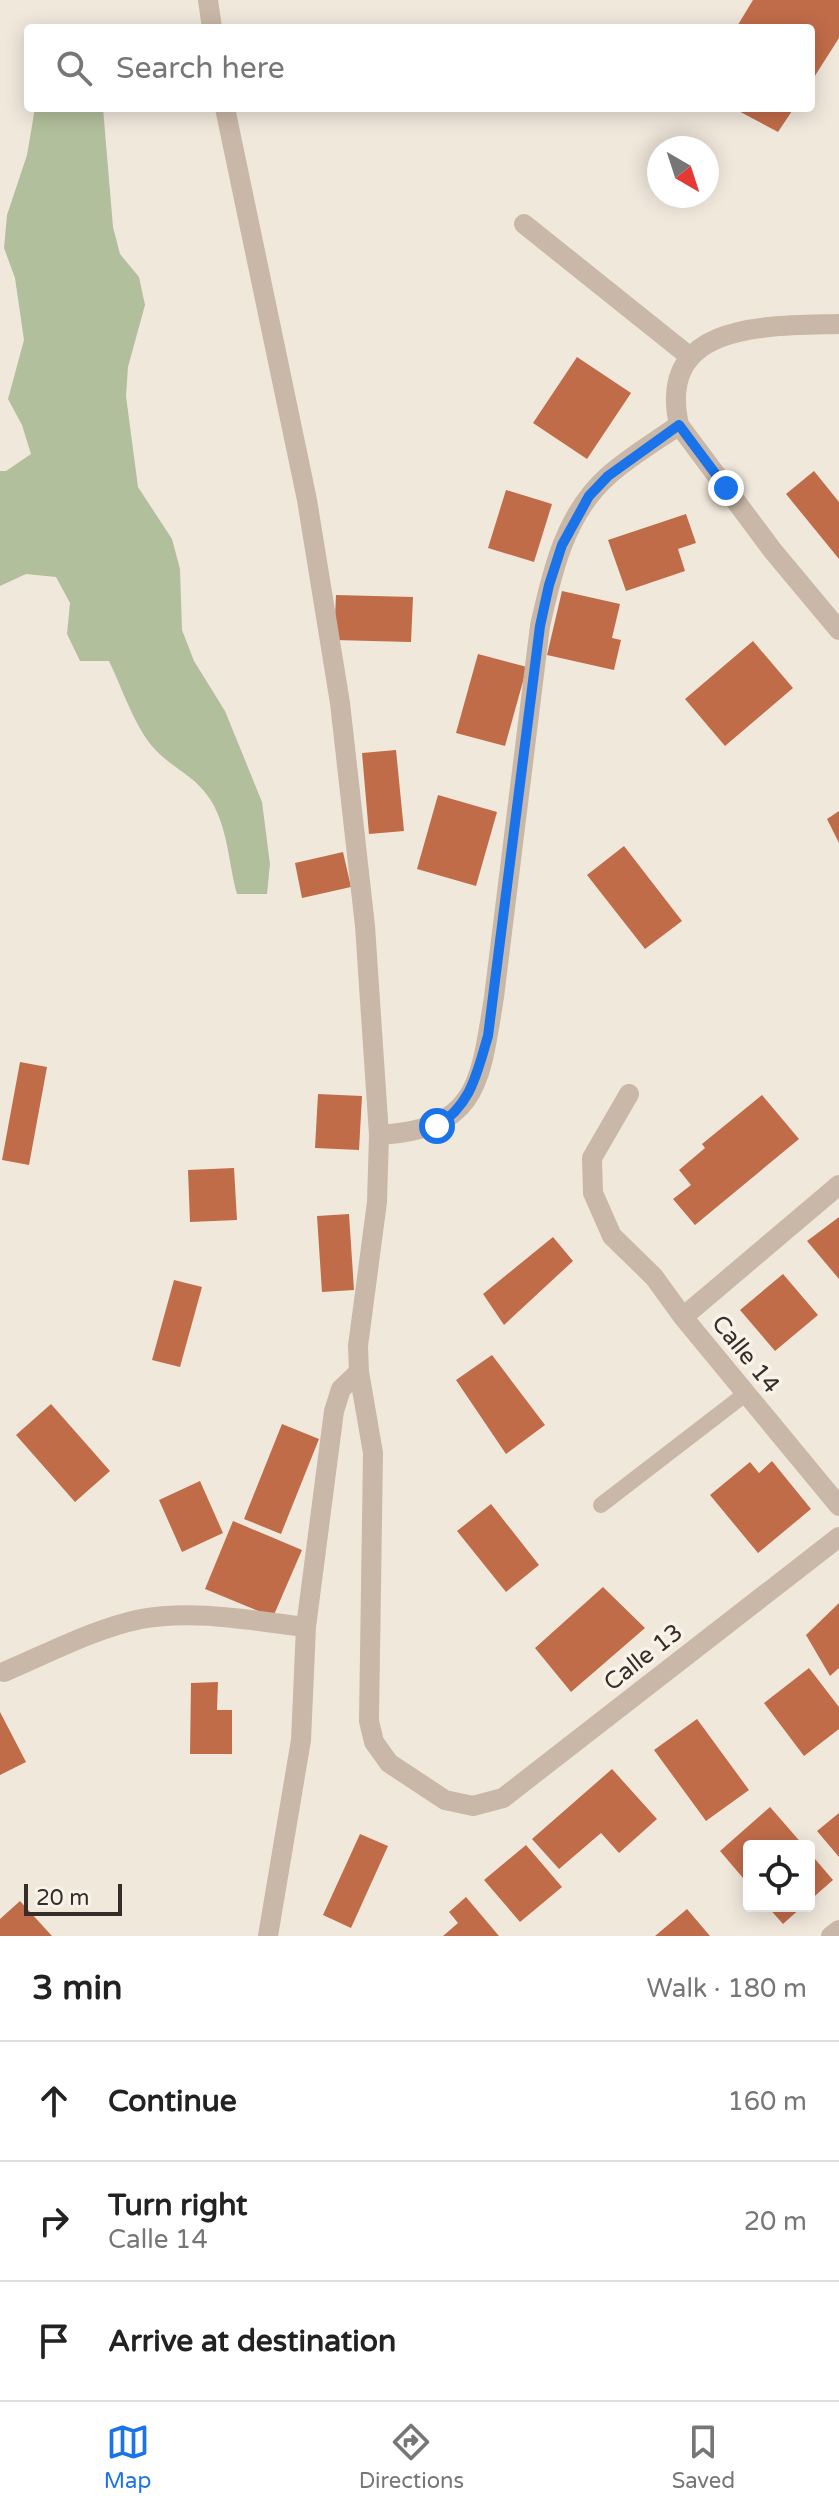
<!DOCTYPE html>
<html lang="en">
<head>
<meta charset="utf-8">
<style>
  body { margin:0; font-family:"Varela Round",sans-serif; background:#f2f2f2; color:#222 }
  .controls { position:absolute; right:24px; bottom:24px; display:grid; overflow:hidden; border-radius:8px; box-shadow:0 4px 20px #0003 }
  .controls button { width:72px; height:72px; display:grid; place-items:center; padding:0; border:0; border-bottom:2px solid #e0e0e0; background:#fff; color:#222; font:40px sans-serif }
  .compass { position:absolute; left:647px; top:136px; width:72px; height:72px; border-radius:50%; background:#fff; box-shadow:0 4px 20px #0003; rotate:141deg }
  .scale { position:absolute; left:24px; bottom:20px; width:98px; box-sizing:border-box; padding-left:8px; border:4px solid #362d28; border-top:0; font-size:22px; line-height:28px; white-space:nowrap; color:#362d28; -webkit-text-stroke:6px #f9f2e8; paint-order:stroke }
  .stop { position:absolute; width:24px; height:24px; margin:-18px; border:6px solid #1a73e8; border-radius:50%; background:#fff }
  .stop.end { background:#1a73e8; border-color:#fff; box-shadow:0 2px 8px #0008 }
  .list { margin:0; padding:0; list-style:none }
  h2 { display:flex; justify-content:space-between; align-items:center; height:104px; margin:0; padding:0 32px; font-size:34px }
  h2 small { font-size:26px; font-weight:400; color:#767676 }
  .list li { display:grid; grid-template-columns:52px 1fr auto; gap:24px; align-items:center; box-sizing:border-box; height:120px; padding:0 32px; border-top:2px solid #e0e0e0 }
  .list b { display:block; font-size:30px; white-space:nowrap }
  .list p { margin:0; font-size:26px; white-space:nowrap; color:#767676 }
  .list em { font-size:26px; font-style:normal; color:#767676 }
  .icon { flex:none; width:44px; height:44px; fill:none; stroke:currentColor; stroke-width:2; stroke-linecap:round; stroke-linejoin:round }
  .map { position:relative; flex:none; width:839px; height:1936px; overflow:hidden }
  .search { position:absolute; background:#fff; box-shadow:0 4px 20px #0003; left:24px; right:24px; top:24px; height:88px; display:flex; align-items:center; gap:20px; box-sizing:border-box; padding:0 28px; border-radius:8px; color:#767676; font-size:30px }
  .sheet { height:464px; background:#fff }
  nav { display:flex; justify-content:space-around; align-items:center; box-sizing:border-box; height:112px; border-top:2px solid #e0e0e0; background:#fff; font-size:22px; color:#767676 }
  nav a { display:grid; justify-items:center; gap:4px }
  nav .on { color:#1a73e8 }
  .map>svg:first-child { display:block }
  .green { fill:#b2bf9c }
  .building { fill:#c16c49 }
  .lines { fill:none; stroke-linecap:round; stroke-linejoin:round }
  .service { stroke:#c9b8a8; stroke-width:16 }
  .minor { stroke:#c9b8a8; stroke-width:20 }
  .route { stroke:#1a73e8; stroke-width:10 }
  .labels { text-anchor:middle; stroke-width:7; stroke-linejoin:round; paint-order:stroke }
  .street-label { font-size:24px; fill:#362d28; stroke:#f9f2e8 }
</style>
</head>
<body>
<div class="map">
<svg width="839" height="1936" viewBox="0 0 839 1936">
  <rect width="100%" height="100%" fill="#f1e8dc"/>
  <path class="green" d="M 35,108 L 103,108 L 113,227 L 120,254 L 139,277 L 145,305 L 128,367 L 126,396 L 138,487 L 172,539 L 180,569 L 182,630 L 194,661 L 225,711 L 262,802 L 270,864 L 267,894 L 237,894 C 229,865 228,831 213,804 C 196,774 172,770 151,745 C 133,722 122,688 109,661 L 80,661 L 67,634 L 70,603 L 56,577 L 26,574 L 0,586 L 0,471 L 6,471 L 31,454 L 22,425 L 8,399 L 24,340 L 15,278 L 4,248 L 7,215 L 27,155 Z"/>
  <path class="building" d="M 753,0 L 839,0 L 839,38 L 811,82 L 811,28 L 736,28 Z
    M 733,108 L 794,108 L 778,132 Z
    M 577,357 L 631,393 L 587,459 L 533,423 Z
    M 814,471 L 839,502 L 839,559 L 786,494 Z
    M 506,490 L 552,504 L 534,562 L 488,548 Z
    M 686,514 L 696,543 L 678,549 L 685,571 L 626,591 L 608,540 Z
    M 562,591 L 620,604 L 612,638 L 621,640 L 614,670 L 547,655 Z
    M 336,595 L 413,597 L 411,642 L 334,640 Z
    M 753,641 L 793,688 L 725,746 L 685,699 Z
    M 478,654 L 527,667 L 505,746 L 456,733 Z
    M 396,750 L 404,831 L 369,834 L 362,753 Z
    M 438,795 L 497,812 L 476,886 L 417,869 Z
    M 839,811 L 839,843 L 827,819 Z
    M 624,846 L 682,921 L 645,949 L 587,875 Z
    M 343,852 L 351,887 L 302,898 L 295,863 Z
    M 20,1062 L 47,1067 L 29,1165 L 2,1160 Z
    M 318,1094 L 362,1096 L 359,1150 L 315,1148 Z
    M 762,1095 L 799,1139 L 695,1225 L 673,1199 L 691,1185 L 679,1170 L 705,1148 L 702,1144 Z
    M 234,1168 L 237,1220 L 190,1222 L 188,1170 Z
    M 349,1214 L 354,1290 L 322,1292 L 317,1216 Z
    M 839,1217 L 839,1279 L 807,1241 Z
    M 553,1237 L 573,1261 L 504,1325 L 483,1294 Z
    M 783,1274 L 818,1315 L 775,1351 L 740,1310 Z
    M 174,1280 L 202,1287 L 180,1367 L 152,1360 Z
    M 492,1355 L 545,1425 L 506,1454 L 456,1380 Z
    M 51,1404 L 110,1471 L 75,1502 L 16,1435 Z
    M 282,1424 L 319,1439 L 281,1534 L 244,1519 Z
    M 772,1461 L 811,1509 L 758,1553 L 710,1495 L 750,1462 L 759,1473 Z
    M 200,1481 L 223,1533 L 182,1552 L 159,1500 Z
    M 491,1504 L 539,1565 L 506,1592 L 457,1531 Z
    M 233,1521 L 302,1550 L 273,1617 L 205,1589 Z
    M 603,1587 L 645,1628 L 571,1692 L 535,1648 Z
    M 839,1603 L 839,1668 L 830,1676 L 806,1635 Z
    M 809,1668 L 839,1707 L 839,1729 L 804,1756 L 764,1703 Z
    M 218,1682 L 217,1710 L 232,1710 L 232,1754 L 190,1754 L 191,1683 Z
    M 0,1712 L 26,1762 L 0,1775 Z
    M 697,1719 L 749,1790 L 706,1821 L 654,1750 Z
    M 612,1769 L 657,1819 L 619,1853 L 601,1833 L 559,1869 L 532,1839 Z
    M 770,1807 L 804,1846 L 749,1846 L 749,1885 L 720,1851 Z
    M 839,1813 L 839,1857 L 817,1831 Z
    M 360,1834 L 388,1846 L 351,1928 L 323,1915 Z
    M 526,1845 L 562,1887 L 520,1922 L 484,1880 Z
    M 809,1852 L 833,1880 L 809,1901 Z
    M 466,1897 L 499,1936 L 443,1936 L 458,1923 L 449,1912 Z
    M 20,1901 L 52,1936 L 0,1936 L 0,1919 Z
    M 767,1906 L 803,1906 L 783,1924 Z
    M 687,1909 L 710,1936 L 655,1936 Z"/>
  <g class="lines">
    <path class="service" d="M 601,1505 L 744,1395"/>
    <path class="minor" d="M 208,0 L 212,28
      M 225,108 L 307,500 L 340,703 L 365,926 L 379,1135 L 377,1202 L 358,1346 L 359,1372 L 373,1453 L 369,1721 L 374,1742 L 389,1763 L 445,1800 L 473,1806 L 503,1798 L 839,1537
      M 524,224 L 689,356
      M 839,324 C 768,326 656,321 679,425 L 773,551 L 839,630
      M 629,1094 L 592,1158 L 593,1193 L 612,1236 L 654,1277 L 683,1317
      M 379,1135 C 478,1129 480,1084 494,997 L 540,626 C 552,572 565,514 608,476 C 629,457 655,442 679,425
      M 839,1185 L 683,1317 L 839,1506
      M 4,1672 C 49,1653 93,1629 141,1619 C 194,1609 253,1621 306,1627
      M 268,1936 L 301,1740 L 306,1627 L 334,1411 L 341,1389 L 359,1372
      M 831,1936 L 839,1930"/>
  </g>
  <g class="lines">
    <path class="route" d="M 437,1126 C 472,1104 477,1072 488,1036 L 540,626 L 549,585 L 562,545 L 589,496 L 608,476 L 679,425 L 726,488"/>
  </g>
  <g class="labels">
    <g class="street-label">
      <text transform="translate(746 1354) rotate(51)" y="8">Calle 14</text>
      <text transform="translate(643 1657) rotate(-38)" y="8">Calle 13</text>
    </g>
  </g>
</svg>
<div class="controls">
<button><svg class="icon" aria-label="locate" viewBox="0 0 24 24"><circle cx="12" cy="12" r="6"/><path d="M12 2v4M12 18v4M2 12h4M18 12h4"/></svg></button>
</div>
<svg class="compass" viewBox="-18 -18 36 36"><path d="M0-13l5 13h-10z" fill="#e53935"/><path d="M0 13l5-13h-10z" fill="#767676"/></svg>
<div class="scale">20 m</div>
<div class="stop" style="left:437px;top:1126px"></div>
<div class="stop end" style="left:726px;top:488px"></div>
<div class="search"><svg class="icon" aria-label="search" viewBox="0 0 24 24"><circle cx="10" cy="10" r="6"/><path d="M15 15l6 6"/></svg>Search here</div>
</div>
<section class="sheet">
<h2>3 min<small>Walk · 180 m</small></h2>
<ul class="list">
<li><svg class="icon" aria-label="ahead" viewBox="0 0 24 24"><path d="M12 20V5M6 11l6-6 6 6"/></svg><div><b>Continue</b></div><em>160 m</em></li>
<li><svg class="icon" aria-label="right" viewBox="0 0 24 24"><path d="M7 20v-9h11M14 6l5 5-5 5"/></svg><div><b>Turn right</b><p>Calle 14</p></div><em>20 m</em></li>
<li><svg class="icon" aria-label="arrive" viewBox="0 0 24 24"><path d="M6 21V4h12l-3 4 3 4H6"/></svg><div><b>Arrive at destination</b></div></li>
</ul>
</section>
<nav>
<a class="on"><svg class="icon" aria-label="map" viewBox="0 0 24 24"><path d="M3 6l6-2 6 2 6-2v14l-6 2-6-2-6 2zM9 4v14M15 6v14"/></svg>Map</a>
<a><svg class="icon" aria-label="directions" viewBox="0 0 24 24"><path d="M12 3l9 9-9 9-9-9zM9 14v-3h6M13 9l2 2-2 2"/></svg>Directions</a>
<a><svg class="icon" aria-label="saved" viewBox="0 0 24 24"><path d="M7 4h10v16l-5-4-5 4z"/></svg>Saved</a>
</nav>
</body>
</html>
